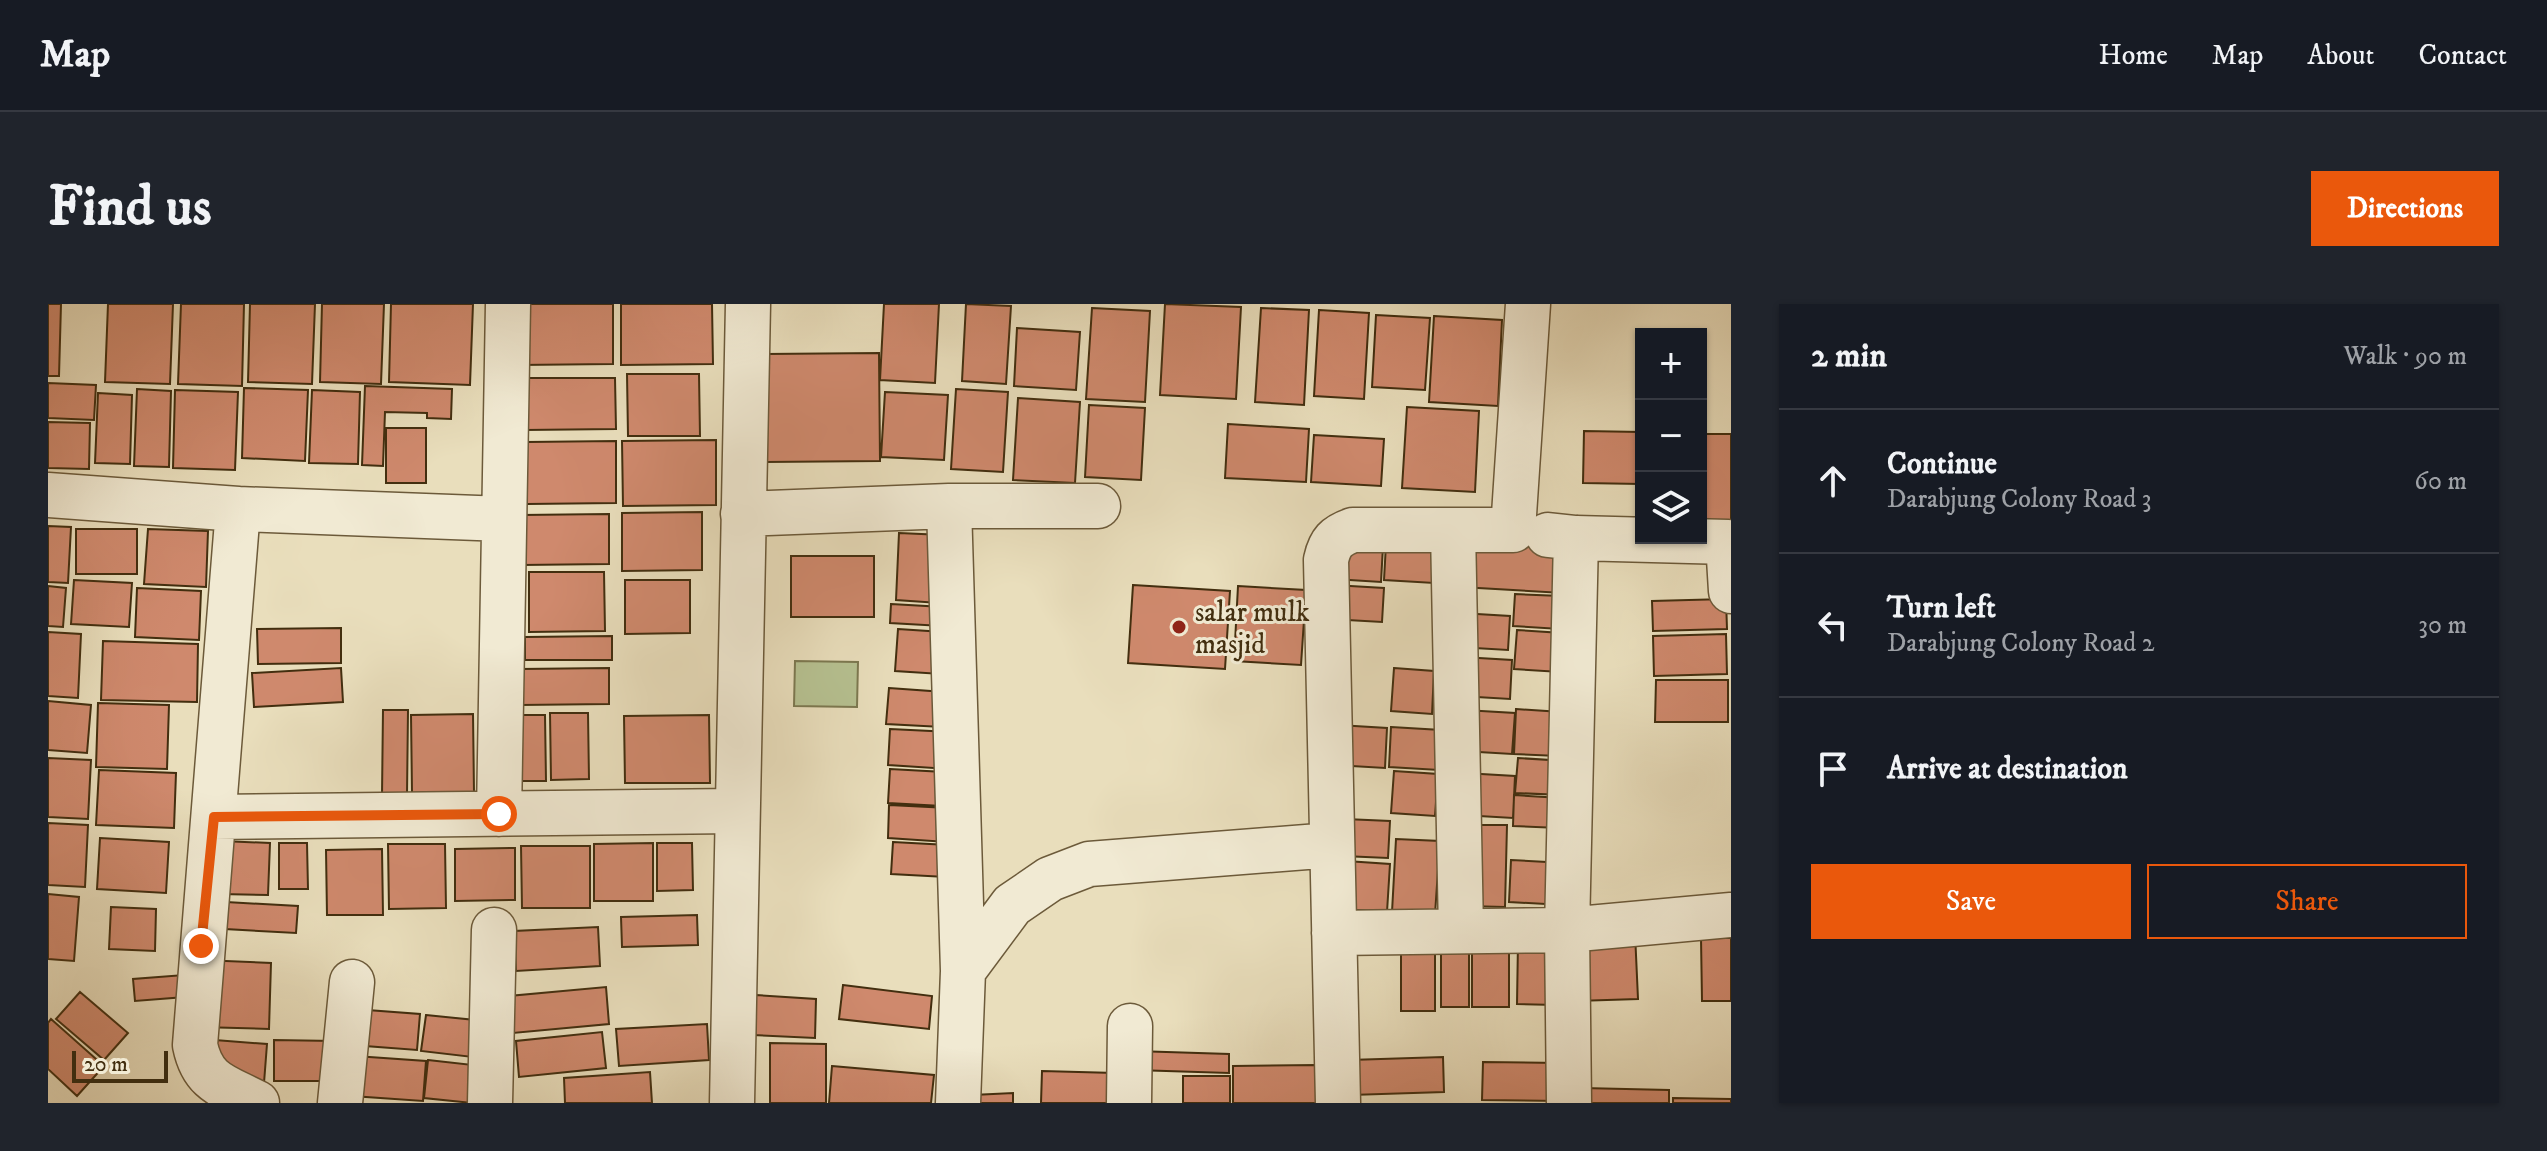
<!DOCTYPE html>
<html lang="en">
<head>
<meta charset="utf-8">
<style>
  body { margin:0; font-family:"IM FELL DW Pica",serif; background:#20242c; color:#f1f3f6 }
  .controls { position:absolute; right:24px; top:24px; display:grid; overflow:hidden; border-radius:0px; box-shadow:0 2px 6px #0004 }
  .controls button { width:72px; height:72px; display:grid; place-items:center; padding:0; border:0; border-bottom:2px solid #363941; background:#171b24; color:#f1f3f6; font:40px sans-serif }
  .scale { position:absolute; left:24px; bottom:20px; width:96px; box-sizing:border-box; padding-left:8px; border:4px solid #422e0f; border-top:0; font-size:22px; line-height:28px; white-space:nowrap; color:#422e0f; -webkit-text-stroke:6px #f1ead3; paint-order:stroke }
  .stop { position:absolute; width:24px; height:24px; margin:-18px; border:6px solid #ea580c; border-radius:50%; background:#fff }
  .stop.end { background:#ea580c; border-color:#fff; box-shadow:0 2px 8px #0008 }
  .list { margin:0; padding:0; list-style:none }
  h2 { display:flex; justify-content:space-between; align-items:center; height:104px; margin:0; padding:0 32px; font-size:34px }
  h2 small { font-size:26px; font-weight:400; color:#9ea1a6 }
  .list li { display:grid; grid-template-columns:52px 1fr auto; gap:24px; align-items:center; box-sizing:border-box; height:144px; padding:0 32px; border-top:2px solid #363941 }
  .list b { display:block; font-size:30px; white-space:nowrap }
  .list p { margin:0; font-size:26px; white-space:nowrap; color:#9ea1a6 }
  .list em { font-size:26px; font-style:normal; color:#9ea1a6 }
  .actions { display:flex; gap:16px; padding:24px 32px }
  .actions a { flex:1; padding:18px 0; border:2px solid #ea580c; border-radius:0px; text-align:center; font-size:28px; color:#ea580c }
  .actions .main { background:#ea580c; color:#fff }
  .icon { flex:none; width:44px; height:44px; fill:none; stroke:currentColor; stroke-width:2; stroke-linecap:round; stroke-linejoin:round }
  .map { position:relative; flex:none; width:1683px; height:799px; overflow:hidden; border-radius:0px }
  header { display:flex; align-items:center; gap:48px; box-sizing:border-box; height:112px; padding:0 40px; background:#171b24; border-bottom:2px solid #363941 }
  header strong { font-size:38px }
  nav { display:flex; gap:44px; margin-inline-start:auto; font-size:28px }
  .intro { display:flex; align-items:center; justify-content:space-between; box-sizing:border-box; height:192px; padding:0 48px }
  h1 { margin:0; font-size:56px }
  .button { padding:20px 36px; border-radius:0px; background:#ea580c; color:#fff; font-size:28px; font-weight:700 }
  main { display:flex; gap:48px; padding:0 48px }
  aside { flex:1; background:#171b24; border-radius:0px; box-shadow:0 2px 6px #0004 }
  .map>svg:first-child { display:block }
  .green { fill:#b6c191; stroke:#7c7850; stroke-width:2 }
  .building { fill:#cf896d; stroke:#422e0f; stroke-width:2 }
  .lines { fill:none; stroke-linecap:round; stroke-linejoin:round }
  .minor-casing { stroke:#6c5a3a; stroke-width:47 }
  .minor { stroke:#f1ead3; stroke-width:44 }
  .route { stroke:#ea580c; stroke-width:10 }
  .poi-dot { fill:#8f2418; stroke:#f1ead3; stroke-width:3 }
  .labels { text-anchor:middle; stroke-width:6; stroke-linejoin:round; paint-order:stroke }
  .poi-label { font-size:28px; fill:#422e0f; stroke:#f1ead3; text-anchor:start }
</style>
</head>
<body>
<header>
<strong>Map</strong>
<nav><a>Home</a><a>Map</a><a>About</a><a>Contact</a></nav>
</header>
<div class="intro"><h1>Find us</h1><a class="button">Directions</a></div>
<main>
<div class="map">
<svg width="1683" height="799" viewBox="0 0 1683 799">
  <rect width="100%" height="100%" fill="#e9debc"/>
  <filter id="stains"><feTurbulence type="fractalNoise" baseFrequency=".0025" numOctaves="4"/><feColorMatrix values="0 0 0 0 .2 0 0 0 0 .09 0 0 0 0 .02 0 0 0 .5 -.17"/></filter>
  <radialGradient id="worn" r=".72"><stop offset=".6" stop-color="#630" stop-opacity="0"/><stop offset="1" stop-color="#630" stop-opacity=".3"/></radialGradient>
  <path class="green" d="M 747,357 L 810,358 L 809,403 L 746,402 Z"/>
  <path class="building" d="M 0,0 L 13,0 L 11,72 L 0,72 Z
    M 60,0 L 125,0 L 122,80 L 57,78 Z
    M 133,0 L 196,0 L 194,82 L 130,80 Z
    M 202,0 L 267,0 L 264,80 L 200,78 Z
    M 274,0 L 336,0 L 333,80 L 272,78 Z
    M 343,0 L 425,0 L 422,81 L 341,78 Z
    M 470,0 L 565,0 L 565,60 L 470,61 Z
    M 573,0 L 664,0 L 665,60 L 573,61 Z
    M 836,0 L 891,0 L 887,79 L 832,76 Z
    M 918,0 L 963,2 L 958,80 L 914,77 Z
    M 1117,0 L 1193,3 L 1188,95 L 1112,91 Z
    M 1044,4 L 1102,7 L 1097,98 L 1038,95 Z
    M 1213,4 L 1261,6 L 1256,101 L 1207,98 Z
    M 1271,6 L 1321,9 L 1316,95 L 1266,92 Z
    M 1328,11 L 1382,14 L 1377,86 L 1324,83 Z
    M 1386,12 L 1454,16 L 1450,102 L 1381,98 Z
    M 969,24 L 1032,28 L 1028,86 L 966,82 Z
    M 831,49 L 832,157 L 718,158 L 717,50 Z
    M 579,70 L 651,70 L 652,132 L 580,132 Z
    M 475,74 L 567,74 L 568,125 L 476,126 Z
    M 0,79 L 48,81 L 46,116 L 0,114 Z
    M 317,82 L 404,85 L 403,115 L 379,114 L 379,109 L 337,108 L 335,162 L 314,161 Z
    M 196,84 L 260,86 L 257,157 L 194,154 Z
    M 89,85 L 123,87 L 121,163 L 86,162 Z
    M 908,85 L 960,88 L 955,168 L 903,165 Z
    M 127,86 L 190,88 L 187,166 L 125,164 Z
    M 264,86 L 312,88 L 310,160 L 261,159 Z
    M 837,88 L 900,91 L 896,156 L 833,153 Z
    M 50,89 L 84,91 L 82,160 L 47,159 Z
    M 970,94 L 1032,98 L 1027,179 L 965,176 Z
    M 1041,101 L 1097,104 L 1093,176 L 1037,173 Z
    M 1359,103 L 1431,107 L 1427,188 L 1354,184 Z
    M 0,118 L 42,119 L 41,165 L 0,164 Z
    M 1180,120 L 1261,125 L 1258,178 L 1177,174 Z
    M 338,124 L 378,124 L 378,179 L 338,179 Z
    M 1536,127 L 1593,128 L 1593,180 L 1535,179 Z
    M 1653,130 L 1683,130 L 1683,225 L 1653,225 Z
    M 1266,131 L 1336,135 L 1333,182 L 1263,178 Z
    M 668,136 L 668,201 L 575,202 L 574,137 Z
    M 568,137 L 568,199 L 479,200 L 478,138 Z
    M 654,208 L 654,266 L 574,267 L 574,209 Z
    M 561,210 L 561,260 L 473,261 L 473,211 Z
    M 0,222 L 23,223 L 20,279 L 0,278 Z
    M 28,225 L 89,225 L 89,270 L 28,270 Z
    M 100,225 L 160,227 L 158,283 L 96,280 Z
    M 851,229 L 895,231 L 891,299 L 848,296 Z
    M 1416,235 L 1517,241 L 1515,289 L 1413,283 Z
    M 1289,239 L 1335,242 L 1333,278 L 1286,275 Z
    M 1338,240 L 1388,243 L 1386,279 L 1336,276 Z
    M 743,252 L 826,252 L 826,313 L 743,313 Z
    M 481,268 L 556,268 L 557,327 L 481,328 Z
    M 26,276 L 84,279 L 81,323 L 23,320 Z
    M 577,276 L 642,276 L 642,329 L 577,330 Z
    M 1085,281 L 1182,287 L 1177,365 L 1080,359 Z
    M 1285,281 L 1336,284 L 1334,318 L 1282,315 Z
    M 0,282 L 18,284 L 15,323 L 0,322 Z
    M 1190,282 L 1258,286 L 1253,361 L 1186,357 Z
    M 89,284 L 153,287 L 151,336 L 87,333 Z
    M 1467,290 L 1513,292 L 1512,325 L 1465,322 Z
    M 1678,295 L 1679,325 L 1605,327 L 1604,297 Z
    M 843,300 L 895,303 L 894,322 L 842,319 Z
    M 1412,309 L 1462,312 L 1460,346 L 1410,343 Z
    M 293,324 L 293,359 L 210,360 L 209,325 Z
    M 850,325 L 895,328 L 893,370 L 847,367 Z
    M 1469,326 L 1514,329 L 1512,368 L 1466,365 Z
    M 0,328 L 33,330 L 30,394 L 0,392 Z
    M 1678,330 L 1679,370 L 1606,372 L 1605,332 Z
    M 564,332 L 564,356 L 477,356 L 477,333 Z
    M 55,337 L 150,340 L 149,398 L 53,396 Z
    M 1414,353 L 1464,356 L 1462,395 L 1412,392 Z
    M 293,364 L 295,398 L 206,403 L 204,369 Z
    M 561,364 L 561,400 L 472,401 L 472,365 Z
    M 1346,364 L 1386,367 L 1384,410 L 1343,407 Z
    M 1608,376 L 1680,376 L 1680,418 L 1607,418 Z
    M 841,384 L 896,388 L 894,423 L 838,420 Z
    M 0,397 L 43,401 L 39,449 L 0,446 Z
    M 50,399 L 121,401 L 119,465 L 48,463 Z
    M 1468,405 L 1513,408 L 1510,452 L 1466,450 Z
    M 335,406 L 360,406 L 359,491 L 334,491 Z
    M 1416,406 L 1467,409 L 1464,450 L 1414,447 Z
    M 502,409 L 540,409 L 541,475 L 503,476 Z
    M 425,410 L 426,488 L 364,489 L 363,411 Z
    M 471,411 L 497,411 L 498,477 L 471,477 Z
    M 661,411 L 662,479 L 577,479 L 576,412 Z
    M 1290,421 L 1339,424 L 1337,464 L 1287,461 Z
    M 1343,423 L 1393,426 L 1391,466 L 1341,463 Z
    M 842,425 L 903,428 L 901,465 L 840,461 Z
    M 0,454 L 43,456 L 40,515 L 0,513 Z
    M 1470,454 L 1518,457 L 1515,491 L 1467,489 Z
    M 842,465 L 896,468 L 894,502 L 840,499 Z
    M 51,466 L 128,469 L 126,524 L 48,521 Z
    M 1346,467 L 1390,470 L 1387,512 L 1343,509 Z
    M 1416,469 L 1467,472 L 1465,514 L 1414,511 Z
    M 1466,491 L 1513,494 L 1511,524 L 1465,522 Z
    M 841,501 L 901,504 L 899,538 L 840,534 Z
    M 1297,515 L 1342,517 L 1340,554 L 1295,552 Z
    M 0,519 L 40,521 L 37,583 L 0,581 Z
    M 1420,521 L 1459,521 L 1457,603 L 1418,602 Z
    M 52,534 L 121,538 L 118,589 L 49,585 Z
    M 1348,535 L 1392,537 L 1387,610 L 1344,608 Z
    M 174,537 L 222,539 L 220,591 L 172,590 Z
    M 845,538 L 900,541 L 898,573 L 843,570 Z
    M 231,539 L 259,539 L 260,585 L 231,585 Z
    M 605,539 L 605,597 L 546,597 L 546,540 Z
    M 609,539 L 644,539 L 645,586 L 609,587 Z
    M 340,540 L 397,540 L 398,604 L 341,605 Z
    M 473,542 L 542,542 L 542,604 L 474,604 Z
    M 467,544 L 467,596 L 407,597 L 407,545 Z
    M 334,545 L 335,611 L 279,611 L 278,546 Z
    M 1463,556 L 1517,559 L 1515,601 L 1461,598 Z
    M 1298,557 L 1342,560 L 1339,608 L 1295,605 Z
    M 0,590 L 31,593 L 26,657 L 0,655 Z
    M 178,598 L 250,602 L 248,629 L 177,625 Z
    M 63,603 L 108,605 L 107,647 L 61,645 Z
    M 649,611 L 650,641 L 574,643 L 573,613 Z
    M 550,623 L 552,662 L 468,667 L 466,627 Z
    M 1587,629 L 1590,695 L 1528,697 L 1526,631 Z
    M 1653,634 L 1683,634 L 1683,697 L 1654,697 Z
    M 1353,638 L 1387,638 L 1387,707 L 1353,707 Z
    M 1470,638 L 1509,638 L 1508,701 L 1469,700 Z
    M 1424,640 L 1461,640 L 1461,703 L 1424,703 Z
    M 1393,641 L 1421,641 L 1421,703 L 1393,703 Z
    M 153,656 L 223,659 L 221,725 L 152,723 Z
    M 136,671 L 137,693 L 87,697 L 85,675 Z
    M 795,681 L 884,692 L 881,725 L 791,715 Z
    M 558,683 L 561,720 L 465,729 L 461,692 Z
    M 32,688 L 80,729 L 56,756 L 8,715 Z
    M 708,691 L 768,695 L 767,734 L 705,731 Z
    M 306,705 L 372,710 L 369,746 L 304,741 Z
    M 378,711 L 437,717 L 433,754 L 373,747 Z
    M 3,715 L 56,762 L 29,792 L 0,765 L 0,719 Z
    M 659,720 L 661,756 L 571,762 L 568,725 Z
    M 554,728 L 558,764 L 471,773 L 468,737 Z
    M 154,735 L 219,740 L 216,779 L 152,755 Z
    M 226,736 L 286,737 L 285,777 L 226,777 Z
    M 722,739 L 778,740 L 778,799 L 722,799 Z
    M 1087,747 L 1181,750 L 1181,769 L 1087,766 Z
    M 307,752 L 378,757 L 375,797 L 304,792 Z
    M 1395,753 L 1396,788 L 1303,791 L 1302,756 Z
    M 380,756 L 434,762 L 424,799 L 376,794 Z
    M 1435,758 L 1512,759 L 1512,797 L 1434,796 Z
    M 1268,761 L 1269,799 L 1185,799 L 1185,762 Z
    M 784,762 L 886,771 L 883,799 L 781,799 Z
    M 994,767 L 1067,769 L 1066,799 L 993,799 Z
    M 602,768 L 604,799 L 517,799 L 516,774 Z
    M 1135,772 L 1182,772 L 1182,799 L 1135,799 Z
    M 1534,784 L 1621,786 L 1621,799 L 1534,799 Z
    M 965,789 L 965,799 L 926,799 L 925,791 Z
    M 1625,794 L 1683,795 L 1683,799 L 1625,799 Z"/>
  <g class="lines">
    <g class="minor-casing">
      <path id="minor" d="M 0,191 L 190,205 L 456,215
        M 901,202 L 915,667 L 910,799
        M 190,205 L 147,741 C 155,780 177,782 209,799
        M 695,210 L 901,202 L 1050,202
        M 1405,226 L 1413,627
        M 1500,231 L 1528,234 L 1680,238 L 1683,287
        M 451,510 L 460,0
        M 166,513 L 688,507
        M 1286,629 L 1519,626 L 1683,611
        M 915,667 L 964,601 L 1002,575 L 1041,560 L 1284,541
        M 292,799 L 304,678
        M 442,799 L 446,626
        M 684,799 L 700,0
        M 1081,799 L 1082,722
        M 1290,799 L 1278,256 C 1282,238 1288,232 1305,226 L 1465,226 L 1480,0
        M 1521,799 L 1519,626 L 1528,234"/>
    </g>
    <use href="#minor" class="minor"/>
  </g>
  <g class="lines">
    <path class="route" d="M 153,642 L 166,513 L 451,510"/>
  </g>
  <circle class="poi-dot" cx="1131" cy="323" r="8"/>
  <g class="labels">
    <g class="poi-label">
      <text x="1147" y="317">salar mulk<tspan x="1147" dy="32">masjid</tspan></text>
    </g>
  </g>
  <rect width="100%" height="100%" filter="url(#stains)"/>
  <rect width="100%" height="100%" fill="url(#worn)"/>
</svg>
<div class="controls">
<button>+</button>
<button>−</button>
<button><svg class="icon" aria-label="layers" viewBox="0 0 24 24"><path d="M12 4l9 5-9 5-9-5zM3 14l9 5 9-5"/></svg></button>
</div>
<div class="scale">20 m</div>
<div class="stop" style="left:451px;top:510px"></div>
<div class="stop end" style="left:153px;top:642px"></div>
</div>
<aside>
<h2>2 min<small>Walk · 90 m</small></h2>
<ul class="list">
<li><svg class="icon" aria-label="ahead" viewBox="0 0 24 24"><path d="M12 20V5M6 11l6-6 6 6"/></svg><div><b>Continue</b><p>Darabjung Colony Road 3</p></div><em>60 m</em></li>
<li><svg class="icon" aria-label="left" viewBox="0 0 24 24"><path d="M17 20v-9H6M10 6l-5 5 5 5"/></svg><div><b>Turn left</b><p>Darabjung Colony Road 2</p></div><em>30 m</em></li>
<li><svg class="icon" aria-label="arrive" viewBox="0 0 24 24"><path d="M6 21V4h12l-3 4 3 4H6"/></svg><div><b>Arrive at destination</b></div></li>
</ul>
<div class="actions"><a class="main">Save</a><a>Share</a></div>
</aside>
</main>
</body>
</html>
